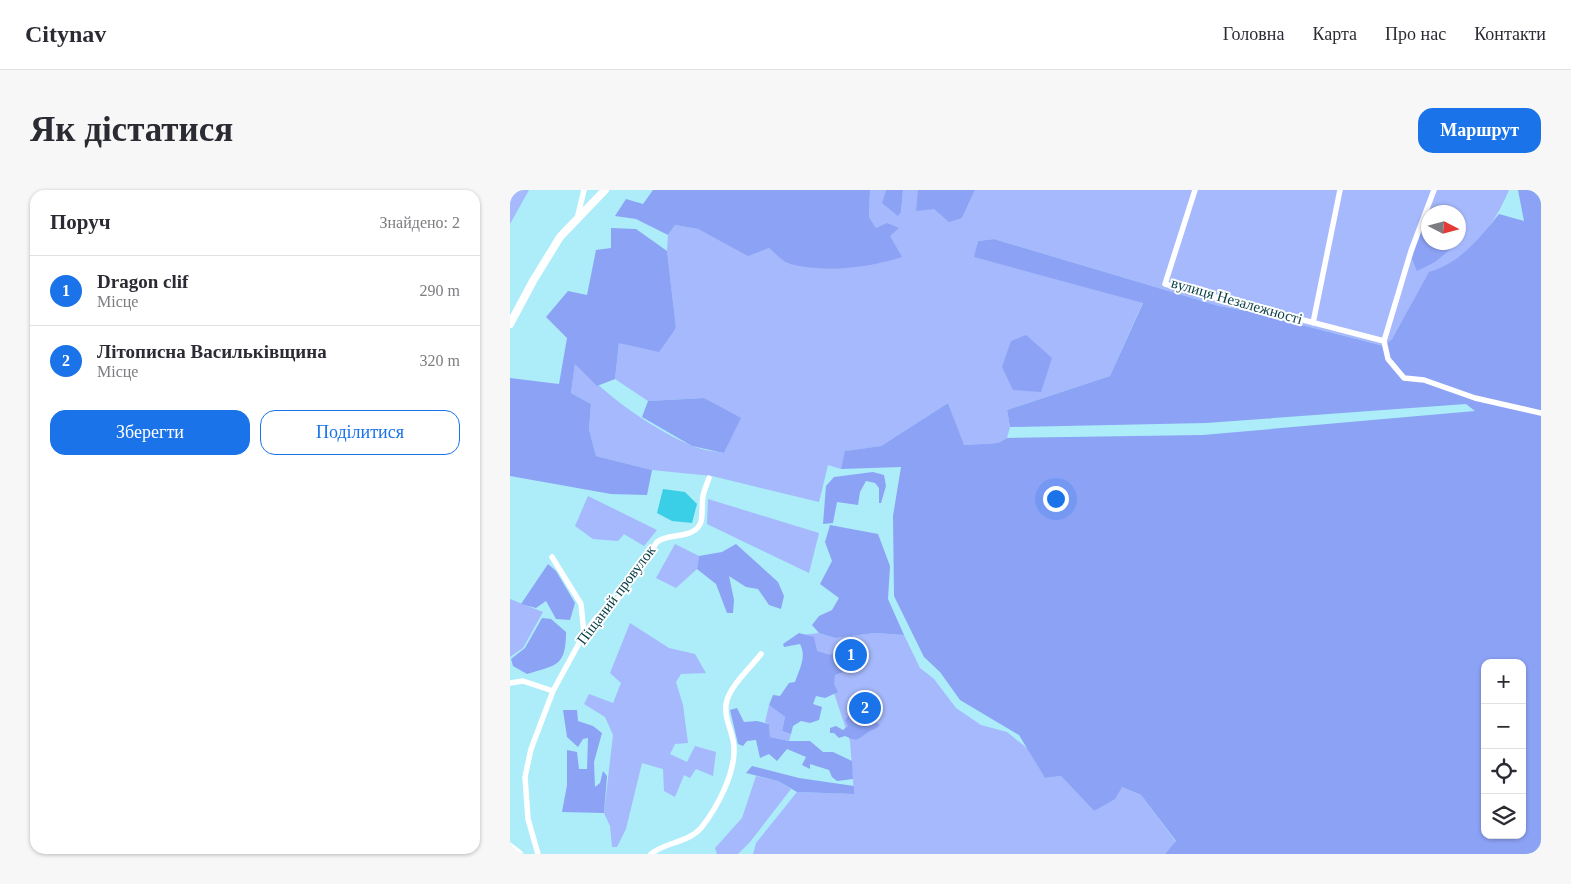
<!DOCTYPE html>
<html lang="uk">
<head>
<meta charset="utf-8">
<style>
  body { margin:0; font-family:"Times New Roman",serif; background:#f7f7f7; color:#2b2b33 }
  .controls { position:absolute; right:15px; bottom:15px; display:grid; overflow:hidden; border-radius:10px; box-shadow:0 1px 4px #0004 }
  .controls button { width:45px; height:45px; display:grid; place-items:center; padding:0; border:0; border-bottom:1px solid #e1e1e2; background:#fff; color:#2b2b33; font:25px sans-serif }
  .compass { position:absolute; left:911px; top:15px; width:45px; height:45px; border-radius:50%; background:#fff; box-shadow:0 1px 4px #0004; rotate:96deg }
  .you { position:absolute; left:545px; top:308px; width:18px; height:18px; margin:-12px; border:4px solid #fff; border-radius:50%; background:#1a73e8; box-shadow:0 0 0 8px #1a73e833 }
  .badge { display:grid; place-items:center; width:32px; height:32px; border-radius:50%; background:#1a73e8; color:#fff; font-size:16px; font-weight:700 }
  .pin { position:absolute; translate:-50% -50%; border:2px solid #fff; box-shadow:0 1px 5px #0006 }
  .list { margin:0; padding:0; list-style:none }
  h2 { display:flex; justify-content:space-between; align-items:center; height:65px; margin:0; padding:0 20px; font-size:21px }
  h2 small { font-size:16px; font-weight:400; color:#7c7c81 }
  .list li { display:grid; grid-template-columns:32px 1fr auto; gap:15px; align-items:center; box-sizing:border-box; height:70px; padding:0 20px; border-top:1px solid #e1e1e2 }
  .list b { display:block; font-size:19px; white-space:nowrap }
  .list p { margin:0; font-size:16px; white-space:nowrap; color:#7c7c81 }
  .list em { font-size:16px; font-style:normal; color:#7c7c81 }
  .actions { display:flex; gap:10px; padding:15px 20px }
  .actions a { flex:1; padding:11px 0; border:1px solid #1a73e8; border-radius:15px; text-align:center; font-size:18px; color:#1a73e8 }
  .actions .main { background:#1a73e8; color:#fff }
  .icon { flex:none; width:28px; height:28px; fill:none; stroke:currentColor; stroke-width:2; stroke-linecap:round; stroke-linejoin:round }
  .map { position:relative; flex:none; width:1031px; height:664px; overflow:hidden; border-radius:15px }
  header { display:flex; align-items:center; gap:30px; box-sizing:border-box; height:70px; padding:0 25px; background:#fff; border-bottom:1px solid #e1e1e2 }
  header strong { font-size:24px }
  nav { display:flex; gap:28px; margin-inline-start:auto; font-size:18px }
  .intro { display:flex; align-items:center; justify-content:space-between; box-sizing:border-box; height:120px; padding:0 30px }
  h1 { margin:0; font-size:35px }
  .button { padding:12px 22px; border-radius:15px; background:#1a73e8; color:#fff; font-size:18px; font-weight:700 }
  main { display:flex; gap:30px; padding:0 30px }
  aside { flex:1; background:#fff; border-radius:15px; box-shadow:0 1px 4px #0004 }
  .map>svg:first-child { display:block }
  .green { fill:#a6b9fc; fill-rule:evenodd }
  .forest { fill:#8ca2f5; fill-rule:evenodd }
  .water { fill:#3bcee7 }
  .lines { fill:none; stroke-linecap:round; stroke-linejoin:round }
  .street { stroke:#fff; stroke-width:5.5 }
  .secondary { stroke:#fff; stroke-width:8 }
  .labels { text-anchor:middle; stroke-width:4; stroke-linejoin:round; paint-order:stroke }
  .street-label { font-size:15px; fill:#073d46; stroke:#fff }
</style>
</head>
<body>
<header>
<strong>Citynav</strong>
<nav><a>Головна</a><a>Карта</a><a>Про нас</a><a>Контакти</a></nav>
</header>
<div class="intro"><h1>Як дістатися</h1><a class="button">Маршрут</a></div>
<main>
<aside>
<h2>Поруч<small>Знайдено: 2</small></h2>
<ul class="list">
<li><span class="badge">1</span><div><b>Dragon clif</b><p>Місце</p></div><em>290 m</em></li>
<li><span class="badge">2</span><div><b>Літописна Васильківщина</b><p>Місце</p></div><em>320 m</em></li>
</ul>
<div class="actions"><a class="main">Зберегти</a><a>Поділитися</a></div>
</aside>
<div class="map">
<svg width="1031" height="664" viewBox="0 0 1031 664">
  <rect width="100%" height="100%" fill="#adecf9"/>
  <path class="green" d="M 0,0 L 19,0 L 0,34 Z
    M 360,0 L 376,0 L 373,13 L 391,22 L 393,0 L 408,0 L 408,9 L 424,19 L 452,28 L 465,0 L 999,0 C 984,36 958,71 919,83 L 882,149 L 874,156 L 737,121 L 709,116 L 484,49 L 468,51 L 465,67 L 633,112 L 600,186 L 497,220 L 500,237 L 497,248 L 488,253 L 453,255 L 438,213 L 371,256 L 336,261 L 331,279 L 318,275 L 309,312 L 202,286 L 142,280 L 86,266 L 79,239 L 81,214 L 61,203 L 65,173 C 97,206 138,236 180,255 C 190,260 204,261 214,263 L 230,229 L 194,208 L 138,211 L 105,189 L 109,153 L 166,139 L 157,61 L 158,45 L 165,35 L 188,39 L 238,65 L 259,58 L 279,74 L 380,45 L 388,39 L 366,38 L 359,27 ZM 918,22 L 948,22 L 948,52 L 918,52 Z
    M 78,306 L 147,340 L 134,356 L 114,344 L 108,351 L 83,349 L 65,336 Z
    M 198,309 L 309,343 L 299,383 L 197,334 Z
    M 165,354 L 189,366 L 187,379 L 166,398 L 146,388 Z
    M 0,409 L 33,422 L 13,458 L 0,467 Z
    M 120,433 L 159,458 L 185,464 L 196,483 L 171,484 L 166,492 L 173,515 L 178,553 L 165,554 L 160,564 L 177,572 L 185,556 L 206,562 L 203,586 L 186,579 L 180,588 L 174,585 L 165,607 L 154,601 L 153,579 L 132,573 L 116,639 L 107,657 L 102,657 L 100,636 L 94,623 L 103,545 L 95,527 L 74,514 L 79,504 L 103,513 L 111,493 L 100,483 Z
    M 309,443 L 325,448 L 365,443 L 394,445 L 410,478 L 424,489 L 446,518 L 471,535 L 497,542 L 518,559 L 535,588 L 551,586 L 584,621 L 612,597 L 631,605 L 666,652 L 655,664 L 243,664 L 246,653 L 287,602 L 344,604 L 340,551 L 324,503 L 292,445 Z
    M 259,515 L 275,527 L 272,541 L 281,544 L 279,551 L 260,547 L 259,534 L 255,532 Z
    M 246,586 L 268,591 L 281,599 L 240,652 L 228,664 L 207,664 L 205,658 L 232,628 Z"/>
  <path class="forest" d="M 143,0 L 360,0 L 359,27 L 366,38 L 377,33 L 389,38 L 380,46 L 392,67 C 358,78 315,83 280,74 C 273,72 265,63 259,58 L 238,66 L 188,39 L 165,35 L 158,45 L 126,29 L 105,26 L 116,9 L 133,14 Z
    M 376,0 L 393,0 L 391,22 L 388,26 L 372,13 Z
    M 408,0 L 465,0 L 452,28 L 439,32 L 424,19 L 406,21 Z
    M 1008,0 L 1031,0 L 1031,664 L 655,664 L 666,651 L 631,605 L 612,597 L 605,609 L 584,621 L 551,586 L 535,588 L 509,545 L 450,510 L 430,482 L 414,467 L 384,406 L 383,326 L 391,277 L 331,279 L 335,261 L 371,256 L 438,213 L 454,255 L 488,253 L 497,248 L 693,245 L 965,221 L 956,214 L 696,233 L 500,237 L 497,220 L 600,186 L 633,113 L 464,67 L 468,51 L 484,49 L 709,116 L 737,121 L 874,156 L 882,149 L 919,82 C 950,73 969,49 989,24 L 1014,31 ZM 975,473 L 1012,473 L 1012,645 L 975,645 Z
    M 101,38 L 126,39 L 157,61 L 166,138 L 149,162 L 109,153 L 105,189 L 87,196 L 65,174 L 61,203 L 81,214 L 79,239 L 86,266 L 142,280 L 137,305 L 101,304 L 0,286 L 0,188 L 49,194 L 57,148 L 36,127 L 58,101 L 77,105 L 86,60 L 101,58 Z
    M 911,41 L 918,42 L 918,52 L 948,53 L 925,72 L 907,81 L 902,69 Z
    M 516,145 L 542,168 L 531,202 L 503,200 L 492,177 L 501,151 Z
    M 194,208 L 231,228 L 214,263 L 182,256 L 132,227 L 138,211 Z
    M 363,282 L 374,285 L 376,296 L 371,313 L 369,313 L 369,298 L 365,293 L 356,291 L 350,302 L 348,315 L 327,312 L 323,333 L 313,334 L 316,296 L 324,287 Z
    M 320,335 L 368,344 L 380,376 L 378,409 L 394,445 L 365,443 L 325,448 L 309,443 L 302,435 L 309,426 L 322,420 L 329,408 L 310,394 L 322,371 L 315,352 Z
    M 226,354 L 268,392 L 274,406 L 271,419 L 259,415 L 248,399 L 236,397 L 219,386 L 224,410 L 223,423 L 217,423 L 206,394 L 187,379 L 189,366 L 212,362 Z
    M 38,374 L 46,381 L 65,413 L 60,430 L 46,429 L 36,411 L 26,418 L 11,414 Z
    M 32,428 L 41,429 L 56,442 C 56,477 46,475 17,484 L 3,476 L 1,469 L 15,458 Z
    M 289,443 L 304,447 L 307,461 L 320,465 L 327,461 L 331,462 L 333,482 L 325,485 L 324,494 L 328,502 L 315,508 L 306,506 L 303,514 L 312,517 L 309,530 L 300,533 L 291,531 L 283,536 L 281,544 L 272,541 L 275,527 L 259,515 L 263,505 L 270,506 L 279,493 L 285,492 C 289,480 297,467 290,454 L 274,457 L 273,454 Z
    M 346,516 L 370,535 C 366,540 362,539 357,543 C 346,550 348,552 335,546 L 329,548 L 324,543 L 320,543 L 320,538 L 326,536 L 333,540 L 338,536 L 335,530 Z
    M 227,518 L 234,532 L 247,531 L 259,534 L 260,547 L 279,551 L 300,551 L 313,562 L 323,562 L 342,571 L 343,589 L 327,591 L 322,587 L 319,580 L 300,574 L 300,579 L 292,575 L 296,567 L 277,559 L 267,571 L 259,564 L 250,568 L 246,550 L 237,551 L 233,556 L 228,554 L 220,520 Z
    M 53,520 L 67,520 L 68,531 L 83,536 L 92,543 L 84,572 L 85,597 L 90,593 L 93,581 L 97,586 L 94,623 L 52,622 L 57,595 L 57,560 L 67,562 L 69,579 L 77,579 L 78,548 L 73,549 L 68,557 L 57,547 Z
    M 242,576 L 289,588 L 344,596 L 344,604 L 287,602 L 268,591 L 236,583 Z"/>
  <path class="water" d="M 153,299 L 175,302 L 187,314 L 182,333 L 162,331 L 147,323 Z"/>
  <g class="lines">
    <path class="street" d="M 685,0 L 655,94 L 874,151 L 878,169 L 894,188 L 914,190 L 965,208 L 1031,223
      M 68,25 L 74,0
      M 803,133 L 830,0
      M 874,151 L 901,61 L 924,0
      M 42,367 L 71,414 L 74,444
      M 0,493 L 13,491 L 43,501
      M 28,664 L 18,629 L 15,587 L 21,559 L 43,501 L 74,444 L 87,427 L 104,414 L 147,352 C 156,345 166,347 176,344 C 198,338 190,323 193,306 C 194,300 197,294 199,288
      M 141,664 C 155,652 178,653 191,638 C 207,618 225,584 224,558 C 224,542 212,527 217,510 C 222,494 241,477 251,464"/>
    <path class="secondary" d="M 0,134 L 23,91 L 50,47 L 95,0
      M 0,657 L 9,664"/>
  </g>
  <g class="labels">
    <g class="street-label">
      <text transform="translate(727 111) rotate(16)" y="5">вулиця Незалежності</text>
      <text transform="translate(106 405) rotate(-53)" y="5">Піщаний провулок</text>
    </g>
  </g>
</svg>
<div class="controls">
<button>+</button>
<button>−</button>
<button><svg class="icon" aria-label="locate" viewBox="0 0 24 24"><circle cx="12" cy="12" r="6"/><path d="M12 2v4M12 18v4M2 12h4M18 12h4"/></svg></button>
<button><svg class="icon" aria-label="layers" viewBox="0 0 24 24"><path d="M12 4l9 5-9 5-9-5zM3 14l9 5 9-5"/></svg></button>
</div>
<svg class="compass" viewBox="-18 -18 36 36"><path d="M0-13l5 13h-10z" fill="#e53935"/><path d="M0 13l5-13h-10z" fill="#7c7c81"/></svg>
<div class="you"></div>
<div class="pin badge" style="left:341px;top:465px">1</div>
<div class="pin badge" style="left:355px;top:518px">2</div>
</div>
</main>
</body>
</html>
